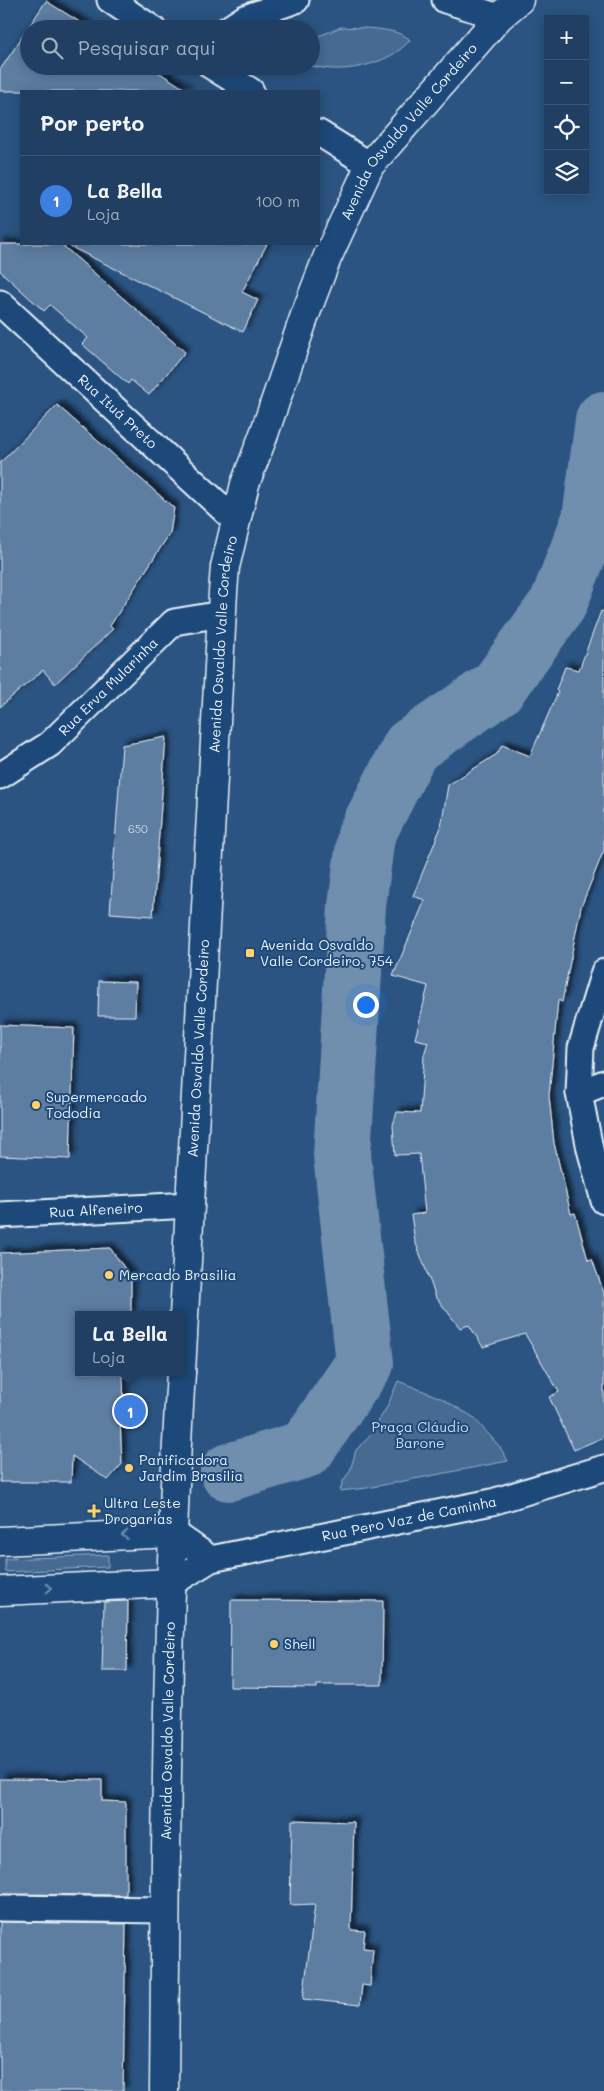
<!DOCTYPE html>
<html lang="pt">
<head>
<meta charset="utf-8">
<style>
  body { margin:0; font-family:Mali,sans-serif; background:#2d4a6b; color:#f1f3f6 }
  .controls { position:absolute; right:15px; top:15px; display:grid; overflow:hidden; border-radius:0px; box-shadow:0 2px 12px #0003 }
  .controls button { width:45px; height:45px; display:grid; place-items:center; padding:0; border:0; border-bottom:1px solid #3d5877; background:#203f62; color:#f1f3f6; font:25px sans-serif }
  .you { position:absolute; left:365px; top:1004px; width:18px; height:18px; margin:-12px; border:4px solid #fff; border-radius:50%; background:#1a73e8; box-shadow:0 0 0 8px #1a73e833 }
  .badge { display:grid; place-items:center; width:32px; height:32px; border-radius:50%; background:#ffd166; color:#fff; font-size:16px; font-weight:700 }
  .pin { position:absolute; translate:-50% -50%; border:2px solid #fff; box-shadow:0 1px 5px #0006 }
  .popup { position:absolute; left:75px; top:1311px; width:110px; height:65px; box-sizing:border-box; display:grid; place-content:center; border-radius:0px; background:#203f62; filter:drop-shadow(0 1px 4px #0005); font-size:16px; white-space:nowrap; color:#a2afbe }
  .popup b { font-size:19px; color:#f1f3f6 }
  .popup::after { content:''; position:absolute; left:50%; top:100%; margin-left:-10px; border:10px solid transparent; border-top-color:#203f62 }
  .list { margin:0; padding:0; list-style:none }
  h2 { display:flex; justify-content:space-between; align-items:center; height:65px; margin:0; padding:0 20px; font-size:21px }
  h2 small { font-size:16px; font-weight:400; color:#a2afbe }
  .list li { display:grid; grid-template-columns:32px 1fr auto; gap:15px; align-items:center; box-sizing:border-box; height:90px; padding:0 20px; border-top:1px solid #3d5877 }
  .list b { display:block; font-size:19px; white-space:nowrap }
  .list p { margin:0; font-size:16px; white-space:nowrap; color:#a2afbe }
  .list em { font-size:16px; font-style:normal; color:#a2afbe }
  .icon { flex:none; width:28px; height:28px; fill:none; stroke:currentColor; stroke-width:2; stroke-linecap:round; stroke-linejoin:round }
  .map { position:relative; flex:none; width:604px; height:2091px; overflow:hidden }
  .search { position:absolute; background:#203f62; box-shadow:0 2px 12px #0003; left:20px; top:20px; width:300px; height:55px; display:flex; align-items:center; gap:12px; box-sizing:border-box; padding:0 18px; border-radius:28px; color:#a2afbe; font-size:19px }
  .panel { position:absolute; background:#203f62; box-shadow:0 2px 12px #0003; left:20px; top:90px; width:300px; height:155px; border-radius:0px }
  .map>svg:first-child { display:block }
  .green { fill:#476b93; stroke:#98aec6 }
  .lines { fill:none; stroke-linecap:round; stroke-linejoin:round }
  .river { stroke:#708ead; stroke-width:58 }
  .building { fill:#5d7da1; stroke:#e8f1f8; filter:url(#shadow) }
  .street-casing { stroke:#e8f1f8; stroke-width:29 }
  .secondary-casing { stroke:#e8f1f8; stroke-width:31 }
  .street { stroke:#1f4a7a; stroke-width:25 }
  .secondary { stroke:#1f4a7a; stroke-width:28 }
  .oneway { stroke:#6f8dac }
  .poi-dot { fill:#ffd166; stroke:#1f4a7a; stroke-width:2 }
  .labels { text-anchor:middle; stroke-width:4; stroke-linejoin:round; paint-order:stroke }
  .number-label { font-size:11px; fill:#c5d4e2 }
  .street-label { font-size:14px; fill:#e8f1f8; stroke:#1f4a7a }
  .poi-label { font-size:14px; fill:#e8f1f8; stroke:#1f4a7a; text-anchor:start }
  .park-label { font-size:14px; fill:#d0dde9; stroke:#1f4a7a }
</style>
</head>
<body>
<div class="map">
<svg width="604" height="2091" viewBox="0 0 604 2091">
  <defs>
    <filter id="shadow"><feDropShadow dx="4.5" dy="-4.5" stdDeviation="2.5" flood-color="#0009"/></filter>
  </defs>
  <rect width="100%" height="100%" fill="#2b5482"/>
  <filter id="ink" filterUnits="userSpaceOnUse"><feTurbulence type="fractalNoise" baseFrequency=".02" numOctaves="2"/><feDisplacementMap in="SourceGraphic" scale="10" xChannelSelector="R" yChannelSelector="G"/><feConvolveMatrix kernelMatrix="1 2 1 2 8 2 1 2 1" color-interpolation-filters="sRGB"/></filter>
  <g filter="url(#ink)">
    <path class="green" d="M 341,27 C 358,28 398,27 410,40 C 394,60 359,70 334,69 C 326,69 318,67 310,66 L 311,39 Z
      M 398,1381 L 441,1398 L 473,1417 L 500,1447 L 508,1461 L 367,1488 L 340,1491 L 343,1481 L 350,1471 L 356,1450 L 367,1439 L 387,1407 Z
      M 108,1555 L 108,1567 L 5,1572 L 5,1559 Z"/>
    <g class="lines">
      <path class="river" d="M 229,1472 L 306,1449 L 365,1363 L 342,1155 L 357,906 L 366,835 L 411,747 L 497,688 L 558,604 L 591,519 L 604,420"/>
    </g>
    <path class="building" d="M 46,1 L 91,29 L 29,29 L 29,66 L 149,66 L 188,91 L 0,91 L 0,70 Z
      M 0,244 L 61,244 L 185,352 L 149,395 L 131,380 L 128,384 L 82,344 L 88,338 L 50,305 L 44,311 L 0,271 Z
      M 65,244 L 267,244 L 242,292 L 258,300 L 243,332 Z
      M 57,405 L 174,508 L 170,533 L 110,626 L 113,629 L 55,684 L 43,670 L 0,707 L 0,463 Z
      M 601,611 L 604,612 L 604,850 L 581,907 L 562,1002 L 558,1000 L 549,1096 L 554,1143 L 571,1214 L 575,1213 L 588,1260 L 592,1259 L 604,1293 L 604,1437 L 574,1450 L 549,1397 L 559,1392 L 525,1334 L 483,1347 L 469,1325 L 460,1328 L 436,1297 L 415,1241 L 411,1215 L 425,1213 L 419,1154 L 395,1155 L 393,1125 L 397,1112 L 420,1113 L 424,1055 L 428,1042 L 415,1039 L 428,986 L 393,976 L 425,900 L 413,896 L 441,827 L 448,785 L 497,754 L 502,745 L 530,756 L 558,692 L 556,690 L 565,667 L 579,670 Z
      M 166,737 L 153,916 L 110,913 L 122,745 Z
      M 99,981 L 136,982 L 135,1016 L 98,1016 Z
      M 0,1025 L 74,1028 L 70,1159 L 0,1156 Z
      M 110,1248 L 131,1277 L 131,1315 L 79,1315 L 79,1372 L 123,1372 L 124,1417 L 120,1418 L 122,1464 L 108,1480 L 72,1456 L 71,1482 L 0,1482 L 0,1253 Z
      M 231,1600 L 383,1601 L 382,1685 L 317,1685 L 317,1688 L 230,1687 Z
      M 128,1601 L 127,1671 L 102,1671 L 104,1602 Z
      M 0,1779 L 102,1780 L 102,1801 L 126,1802 L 126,1895 L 0,1894 Z
      M 292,1820 L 354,1822 L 351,1930 L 365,1931 L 363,1948 L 373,1949 L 370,1986 L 362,1985 L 360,2005 L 303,1999 L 315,1904 L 290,1905 Z
      M 0,1922 L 126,1924 L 123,2091 L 0,2091 Z"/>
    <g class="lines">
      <g class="street-casing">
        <g id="street">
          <path d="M 110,0 L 153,29"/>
          <path d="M 445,0 L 499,17"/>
          <path d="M 228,29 L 245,18 L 296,0"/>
          <path d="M 211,66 L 251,91"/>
          <path d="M 319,133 L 370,165"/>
          <path id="s1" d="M 0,303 L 235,520"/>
          <path id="s2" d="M 0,776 L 50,744 L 174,622 L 222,614"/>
          <path d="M 604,972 L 581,1048 L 579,1093 L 590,1149 L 604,1201"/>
          <path d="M 579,1093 L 604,1083"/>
          <path id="s3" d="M 0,1215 L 191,1205"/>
          <path d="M 174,1533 L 211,1559"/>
          <path id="s4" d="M 172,1583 L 211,1559 L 492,1502 L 604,1468"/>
          <path d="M 0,1908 L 166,1910"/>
        </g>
      </g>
      <g class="secondary-casing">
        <g id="secondary">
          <path id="s5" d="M 181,1372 L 223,592 L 225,567 L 245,484 L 264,434 L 305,315 L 327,258 L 370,165 L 499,17 L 519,0"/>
          <path d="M 0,1541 L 174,1533"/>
          <path d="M 0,1591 L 172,1583"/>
          <path id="s6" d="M 164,2091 C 166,1852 166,1611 181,1372"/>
        </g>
      </g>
      <use href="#street" class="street"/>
      <use href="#secondary" class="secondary"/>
    </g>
    <defs><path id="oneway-chevron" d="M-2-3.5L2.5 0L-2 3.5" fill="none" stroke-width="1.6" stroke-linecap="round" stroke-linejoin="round" transform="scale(1.25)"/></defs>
    <g class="oneway">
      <use href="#oneway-chevron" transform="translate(125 1535) rotate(178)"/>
      <use href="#oneway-chevron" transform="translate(49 1588) rotate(-2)"/>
    </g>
  </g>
  <g class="poi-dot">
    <rect x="245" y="948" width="10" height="10" rx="2.5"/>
    <circle cx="36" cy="1105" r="5"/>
    <circle cx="109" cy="1275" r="5"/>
    <circle cx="129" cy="1468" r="5"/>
    <path d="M91.5 1503.5h5v5h5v5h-5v5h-5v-5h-5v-5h5z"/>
    <circle cx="274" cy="1644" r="5"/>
  </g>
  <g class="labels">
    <g class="number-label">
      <text x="138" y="833">650</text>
    </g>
    <g class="street-label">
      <text dy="5" stroke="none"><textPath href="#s5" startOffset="1284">Avenida Osvaldo Valle Cordeiro</textPath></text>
      <text dy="5" stroke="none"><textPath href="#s1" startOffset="160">Rua Ituá Preto</textPath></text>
      <text dy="5" stroke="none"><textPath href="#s5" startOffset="729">Avenida Osvaldo Valle Cordeiro</textPath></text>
      <text dy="5" stroke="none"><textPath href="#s2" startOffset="141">Rua Erva Mularinha</textPath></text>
      <text dy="5" stroke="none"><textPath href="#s5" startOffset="324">Avenida Osvaldo Valle Cordeiro</textPath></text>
      <text dy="5" stroke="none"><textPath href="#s3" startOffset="96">Rua Alfeneiro</textPath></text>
      <text dy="5" stroke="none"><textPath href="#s4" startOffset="248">Rua Pero Vaz de Caminha</textPath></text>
      <text dy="5" stroke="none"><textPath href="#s6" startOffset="360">Avenida Osvaldo Valle Cordeiro</textPath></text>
    </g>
    <g class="poi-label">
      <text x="260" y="950">Avenida Osvaldo<tspan x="260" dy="16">Valle Cordeiro, 754</tspan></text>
      <text x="46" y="1102">Supermercado<tspan x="46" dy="16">Tododia</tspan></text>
      <text x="119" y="1280">Mercado Brasilia</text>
      <text x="139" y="1465">Panificadora<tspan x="139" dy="16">Jardim Brasilia</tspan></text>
      <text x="104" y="1508">Ultra Leste<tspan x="104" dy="16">Drogarias</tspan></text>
      <text x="284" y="1649">Shell</text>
    </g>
    <g class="park-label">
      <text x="420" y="1432">Praça Cláudio<tspan x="420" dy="16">Barone</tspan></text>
    </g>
  </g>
</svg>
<div class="controls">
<button>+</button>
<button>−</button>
<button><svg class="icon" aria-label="locate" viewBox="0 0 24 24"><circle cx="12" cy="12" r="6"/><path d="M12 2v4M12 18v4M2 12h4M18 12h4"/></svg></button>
<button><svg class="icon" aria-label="layers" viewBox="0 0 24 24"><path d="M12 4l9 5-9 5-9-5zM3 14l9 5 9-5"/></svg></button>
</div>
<div class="you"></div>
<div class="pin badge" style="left:130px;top:1411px;background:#3f7fe0">1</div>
<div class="popup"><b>La Bella</b>Loja</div>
<div class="search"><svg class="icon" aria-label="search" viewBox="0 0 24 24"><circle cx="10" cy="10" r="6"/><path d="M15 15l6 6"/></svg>Pesquisar aqui</div>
<section class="panel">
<h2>Por perto<small></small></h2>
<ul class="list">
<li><span class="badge" style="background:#3f7fe0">1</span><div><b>La Bella</b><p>Loja</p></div><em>100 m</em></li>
</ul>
</section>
</div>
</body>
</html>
